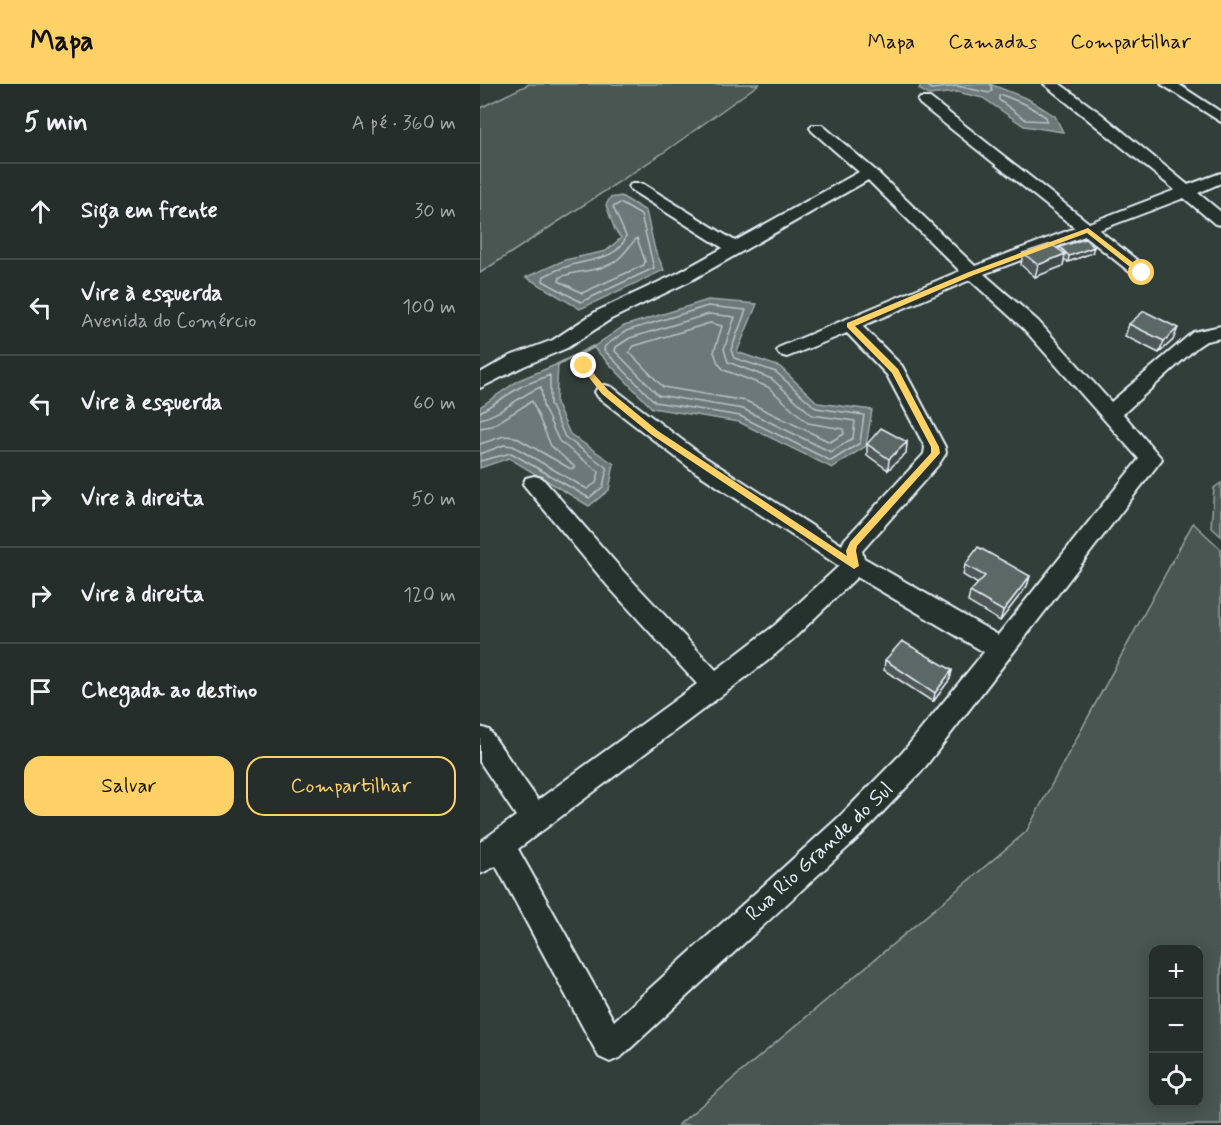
<!DOCTYPE html>
<html lang="pt">
<head>
<meta charset="utf-8">
<style>
  body { margin:0; font-family:Mynerve,sans-serif; background:#323a37; color:#f1f3f6 }
  .controls { position:absolute; right:18px; bottom:18px; display:grid; overflow:hidden; border-radius:12px; box-shadow:0 3px 15px #0003 }
  .controls button { width:54px; height:54px; display:grid; place-items:center; padding:0; border:0; border-bottom:2px solid #424a47; background:#262e2b; color:#f1f3f6; font:30px sans-serif }
  .stop { position:absolute; width:18px; height:18px; margin:-14px; border:4px solid #ffd166; border-radius:50%; background:#fff }
  .stop.end { background:#ffd166; border-color:#fff; box-shadow:0 2px 6px #0008 }
  .list { margin:0; padding:0; list-style:none }
  h2 { display:flex; justify-content:space-between; align-items:center; height:78px; margin:0; padding:0 24px; font-size:26px }
  h2 small { font-size:20px; font-weight:400; color:#a4a8a9 }
  .list li { display:grid; grid-template-columns:39px 1fr auto; gap:18px; align-items:center; box-sizing:border-box; height:96px; padding:0 24px; border-top:2px solid #424a47 }
  .list b { display:block; font-size:22px; white-space:nowrap }
  .list p { margin:0; font-size:20px; white-space:nowrap; color:#a4a8a9 }
  .list em { font-size:20px; font-style:normal; color:#a4a8a9 }
  .actions { display:flex; gap:12px; padding:18px 24px }
  .actions a { flex:1; padding:14px 0; border:2px solid #ffd166; border-radius:18px; text-align:center; font-size:21px; color:#ffd166 }
  .actions .main { background:#ffd166; color:#111 }
  .icon { flex:none; width:33px; height:33px; fill:none; stroke:currentColor; stroke-width:2; stroke-linecap:round; stroke-linejoin:round }
  .map { position:relative; flex:none; width:741px; height:1041px; overflow:hidden }
  header { display:flex; align-items:center; gap:36px; box-sizing:border-box; height:84px; padding:0 30px; background:#ffd166; color:#111 }
  header strong { font-size:28px }
  nav { display:flex; gap:33px; margin-inline-start:auto; font-size:21px }
  main { display:flex }
  aside { flex:1; background:#262e2b }
  .map>svg:first-child { display:block }
  .green { fill:#495651; stroke:#98a4a4; stroke-width:1.5; fill-rule:evenodd }
  .water { fill:#6d7978; stroke:#9ea9ab; stroke-width:1.5 }
  .lines { fill:none; stroke-linecap:round; stroke-linejoin:round }
  .shore { stroke:#b7c1c5; stroke-width:1.5 }
  .stream { fill:#9ea9ab; fill-rule:evenodd }
  .street-casing { stroke:#e8f1f8; stroke-width:4 }
  .path { stroke:#e8f1f8; stroke-width:3; stroke-dasharray:4 4; stroke-linecap:butt }
  .street { fill:#26332d; fill-rule:evenodd }
  .wall { fill:#4f5957; stroke:#e8f1f8; stroke-width:1.5 }
  .shaded-wall { fill:#404947; stroke:#e8f1f8; stroke-width:1.5 }
  .building { fill:#5c6865; stroke:#e8f1f8; stroke-width:1.5 }
  .route { fill:#ffd166 }
  .labels { text-anchor:middle; stroke-width:5; stroke-linejoin:round; paint-order:stroke }
  .street-label { font-size:21px; fill:#e8f1f8; stroke:#26332d }
</style>
</head>
<body>
<header>
<strong>Mapa</strong>
<nav><a>Mapa</a><a>Camadas</a><a>Compartilhar</a></nav>
</header>
<main>
<aside>
<h2>5 min<small>A pé · 360 m</small></h2>
<ul class="list">
<li><svg class="icon" aria-label="ahead" viewBox="0 0 24 24"><path d="M12 20V5M6 11l6-6 6 6"/></svg><div><b>Siga em frente</b></div><em>30 m</em></li>
<li><svg class="icon" aria-label="left" viewBox="0 0 24 24"><path d="M17 20v-9H6M10 6l-5 5 5 5"/></svg><div><b>Vire à esquerda</b><p>Avenida do Comércio</p></div><em>100 m</em></li>
<li><svg class="icon" aria-label="left" viewBox="0 0 24 24"><path d="M17 20v-9H6M10 6l-5 5 5 5"/></svg><div><b>Vire à esquerda</b></div><em>60 m</em></li>
<li><svg class="icon" aria-label="right" viewBox="0 0 24 24"><path d="M7 20v-9h11M14 6l5 5-5 5"/></svg><div><b>Vire à direita</b></div><em>50 m</em></li>
<li><svg class="icon" aria-label="right" viewBox="0 0 24 24"><path d="M7 20v-9h11M14 6l5 5-5 5"/></svg><div><b>Vire à direita</b></div><em>120 m</em></li>
<li><svg class="icon" aria-label="arrive" viewBox="0 0 24 24"><path d="M6 21V4h12l-3 4 3 4H6"/></svg><div><b>Chegada ao destino</b></div></li>
</ul>
<div class="actions"><a class="main">Salvar</a><a>Compartilhar</a></div>
</aside>
<div class="map">
<svg width="741" height="1041" viewBox="0 0 741 1041">
  <rect width="100%" height="100%" fill="#323e39"/>
  <filter id="ink" filterUnits="userSpaceOnUse"><feTurbulence type="fractalNoise" baseFrequency=".0167" numOctaves="2"/><feDisplacementMap in="SourceGraphic" scale="12" xChannelSelector="R" yChannelSelector="G"/><feConvolveMatrix kernelMatrix="1 2 1 2 8 2 1 2 1" color-interpolation-filters="sRGB"/></filter>
  <g filter="url(#ink)">
    <path class="green" d="M 49,0 L 279,0 L 183,69 L 0,189 L 0,24 Z
      M 741,399 L 741,452 L 731,443 L 734,404 Z
      M 713,439 L 741,465 L 741,1041 L 198,1041 L 546,748 ZM 674,866 L 718,866 L 718,1018 L 674,1018 Z"/>
    <path class="water" d="M 441,0 L 510,0 L 548,15 L 575,32 L 583,48 L 544,42 L 503,14 L 477,8 L 449,11 L 439,5 Z
      M 141,112 L 166,127 L 175,166 L 184,186 L 100,225 L 46,193 L 85,176 L 126,167 L 141,154 L 135,146 L 126,121 L 130,114 Z
      M 228,216 L 277,220 L 257,268 L 300,283 L 338,319 L 392,326 L 386,362 L 352,384 L 259,338 L 172,324 L 113,263 L 144,242 Z
      M 78,280 L 76,319 L 90,350 L 134,380 L 129,406 L 109,422 L 29,374 L 0,384 L 0,323 L 39,296 Z"/>
    <g class="lines">
      <path class="shore" d="M 446,0 L 451,5 L 477,2 L 509,9 L 512,7 L 511,0
        M 522,11 L 545,20 L 566,33 L 567,37 L 546,36 L 519,16 L 519,12 Z
        M 140,119 L 161,131 L 174,184 L 101,218 L 63,197 L 64,192 C 71,189 78,185 86,183 C 106,175 139,177 146,152 L 133,123 Z
        M 157,154 L 165,177 L 164,181 L 102,209 L 79,197 L 80,193 C 98,186 121,188 137,176 C 145,170 150,161 157,154 Z
        M 228,222 L 266,226 L 251,266 L 254,274 L 296,288 L 336,324 L 384,331 L 380,359 L 351,377 L 260,332 L 175,318 L 124,266 L 125,262 L 146,247 Z
        M 229,230 L 255,233 L 244,265 L 248,278 L 292,295 L 332,331 L 375,337 L 373,354 L 351,368 L 263,325 L 178,311 L 135,267 L 136,263 L 150,254 Z
        M 230,239 L 242,242 L 234,268 L 238,279 L 244,286 L 288,303 L 328,339 L 363,345 L 364,350 L 350,358 L 266,317 L 183,303 L 149,268 L 154,262 Z
        M 0,328 L 42,302 L 70,291 L 70,320 L 85,353 L 127,384 L 123,403 L 109,414 L 31,369 L 0,377
        M 0,335 C 23,330 39,311 61,303 L 63,322 L 79,357 L 119,388 L 116,399 L 107,405 L 33,362 L 24,361 L 0,370
        M 0,344 L 12,342 L 52,317 L 71,362 L 95,383 L 91,385 L 35,353 L 24,352 L 0,360"/>
      <path class="stream" d="M 113,261 L 115,262 L 115,264 L 80,281 L 78,282 L 75,280 Z"/>
      <g class="street-casing">
        <path id="street" d="M 564,0 L 580,0 L 620,29 L 708,101 L 741,89 L 741,99 L 718,109 L 741,128 L 741,141 L 735,140 L 704,114 L 619,146 L 668,185 L 671,189 L 668,193 L 656,193 L 605,152 L 504,190 L 558,237 L 631,318 L 713,248 L 741,242 L 741,254 L 726,257 L 717,263 L 643,330 L 682,375 L 442,687 L 379,753 L 141,973 L 130,978 L 119,973 L 16,782 L 0,790 L 0,758 L 36,732 L 0,678 L 0,643 L 9,646 L 58,716 L 217,600 L 127,501 L 43,400 L 46,394 L 54,392 L 62,394 L 143,487 L 236,586 L 295,541 L 359,482 L 211,385 L 118,313 L 115,308 L 118,303 L 125,301 L 132,303 L 226,374 L 362,461 L 365,455 L 444,370 L 445,363 L 407,291 L 367,249 L 307,273 L 300,271 L 297,267 L 300,263 L 480,187 L 388,96 L 210,197 L 131,235 L 87,264 L 44,282 L 0,304 L 0,289 L 30,272 L 73,256 L 117,227 L 198,189 L 243,164 L 151,106 L 149,103 L 151,100 L 163,100 L 255,157 L 379,88 L 332,47 L 330,44 L 332,41 L 342,41 L 395,86 L 495,182 L 595,144 L 440,20 L 438,17 L 440,14 L 450,14 L 609,139 L 695,106 ZM 490,196 L 544,245 L 659,375 L 518,551 L 384,474 L 382,467 L 459,380 L 466,369 L 465,363 L 422,282 L 382,242 ZM 377,493 L 504,568 L 422,669 L 359,733 L 134,937 L 38,765 L 286,578 L 313,555 Z
          M 681,0 L 698,0 L 741,28 L 741,38 Z"/>
      </g>
      <path class="path" d="M 92,275 L 114,292"/>
      <use href="#street" class="street"/>
    </g>
    <path class="wall" d="M 580,163 L 612,169 L 588,178 L 584,175 L 583,182 L 555,193 L 541,181 L 543,169 L 579,166 Z
      M 649,240 L 693,256 L 679,269 L 645,252 Z
      M 427,358 L 426,369 L 408,386 L 387,371 L 387,360 Z
      M 485,481 L 550,492 L 547,502 L 520,537 L 488,518 L 490,508 L 498,500 L 483,491 Z
      M 405,576 L 472,586 L 470,595 L 453,618 L 404,586 Z"/>
    <path class="shaded-wall" d="M 614,163 L 612,169 L 588,178 L 589,172 Z
      M 585,170 L 583,182 L 555,193 L 558,181 Z
      M 698,244 L 693,256 L 679,269 L 684,257 Z
      M 427,358 L 426,369 L 408,386 L 409,375 Z
      M 550,492 L 547,502 L 520,537 L 523,527 Z
      M 472,586 L 470,595 L 453,618 L 455,609 Z"/>
    <path class="building" d="M 605,155 L 614,163 L 589,172 L 580,163 Z
      M 571,160 L 585,170 L 558,181 L 543,169 Z
      M 664,227 L 698,244 L 684,257 L 649,240 Z
      M 401,344 L 427,358 L 409,375 L 387,360 Z
      M 498,463 L 550,492 L 523,527 L 490,508 L 505,492 L 485,481 Z
      M 422,557 L 472,586 L 455,609 L 405,576 Z"/>
  </g>
  <path class="route" d="M 608,144 L 664,187 L 664,190 L 659,190 L 607,149 L 494,191 L 375,242 L 418,285 L 459,363 L 460,369 L 377,462 L 376,467 L 379,482 L 374,485 L 172,351 L 122,310 L 100,282 L 106,281 L 128,306 L 178,347 L 367,472 L 366,467 L 370,458 L 451,369 L 451,363 L 412,289 L 367,243 L 367,239 L 489,188 Z"/>
  <g class="labels">
    <g class="street-label">
      <text transform="translate(339 767) rotate(-43)" y="7">Rua Rio Grande do Sul</text>
    </g>
  </g>
</svg>
<div class="controls">
<button>+</button>
<button>−</button>
<button><svg class="icon" aria-label="locate" viewBox="0 0 24 24"><circle cx="12" cy="12" r="6"/><path d="M12 2v4M12 18v4M2 12h4M18 12h4"/></svg></button>
</div>
<div class="stop" style="left:662px;top:189px"></div>
<div class="stop end" style="left:104px;top:282px"></div>
</div>
</main>
</body>
</html>
